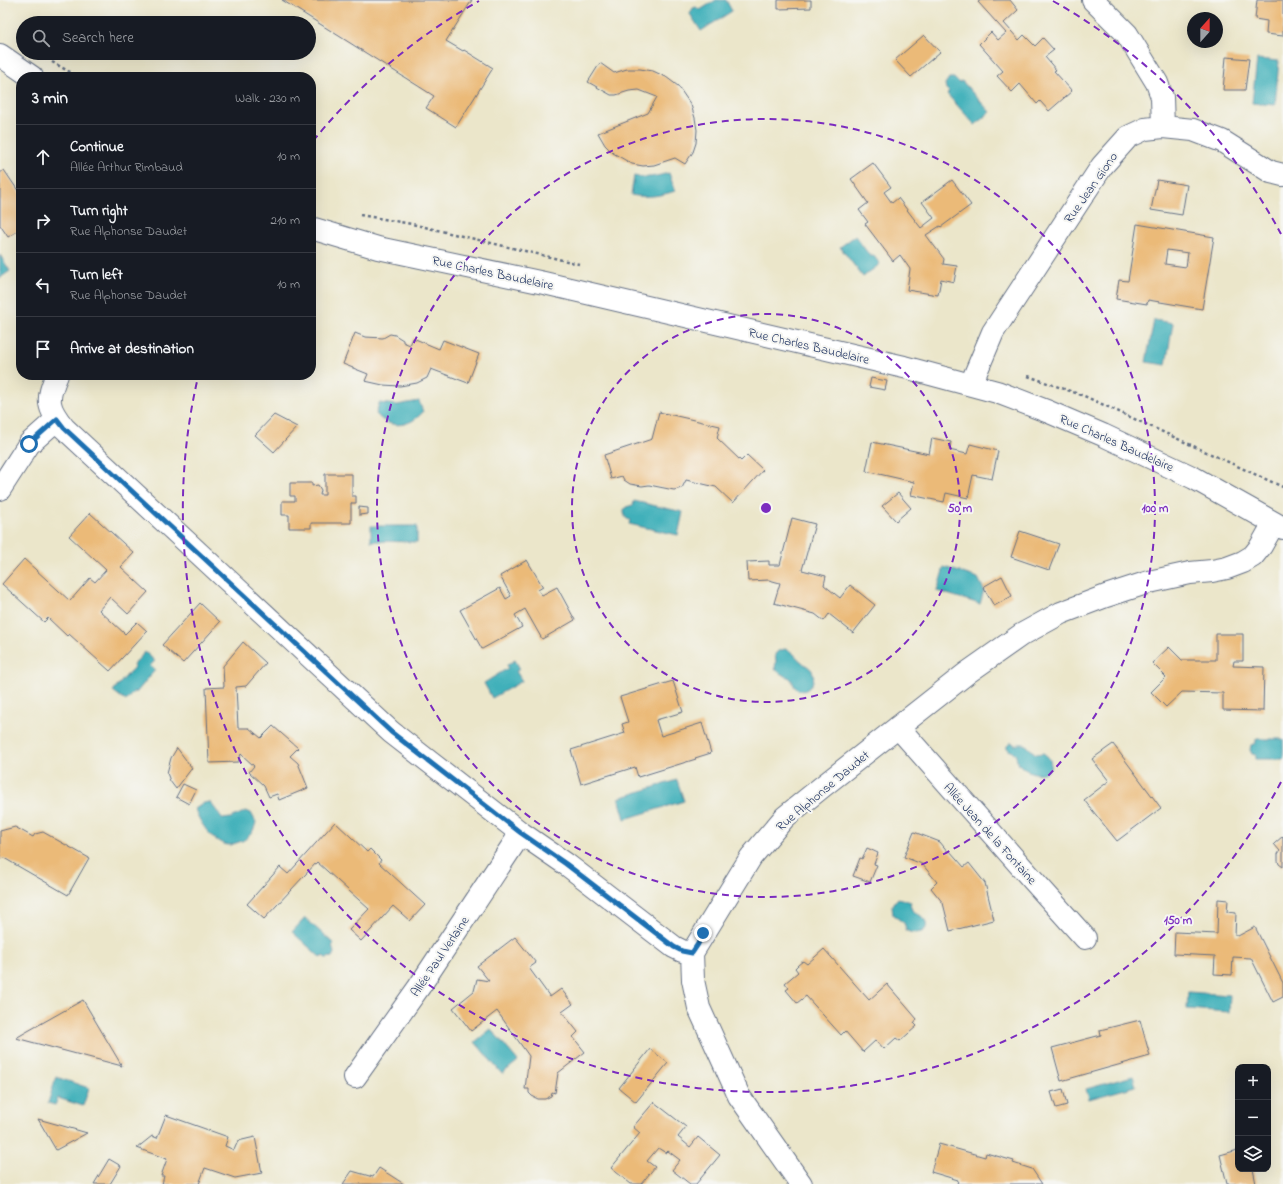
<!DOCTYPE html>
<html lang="en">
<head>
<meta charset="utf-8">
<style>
  body { margin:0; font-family:"Indie Flower",sans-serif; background:#242831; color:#f1f3f6 }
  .controls { position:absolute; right:12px; bottom:12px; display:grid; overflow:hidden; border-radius:8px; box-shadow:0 4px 16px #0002 }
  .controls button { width:36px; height:36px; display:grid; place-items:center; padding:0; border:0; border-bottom:1px solid #363941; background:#171b24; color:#f1f3f6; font:20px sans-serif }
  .compass { position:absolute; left:1187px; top:12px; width:36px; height:36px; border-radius:50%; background:#171b24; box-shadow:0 4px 16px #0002; rotate:21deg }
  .stop { position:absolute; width:12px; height:12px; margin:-9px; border:3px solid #1f6fb2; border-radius:50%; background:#fff }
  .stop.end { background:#1f6fb2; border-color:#fff; box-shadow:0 1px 4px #0008 }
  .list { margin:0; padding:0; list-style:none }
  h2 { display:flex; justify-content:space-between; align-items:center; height:52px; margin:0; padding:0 16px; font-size:17px }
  h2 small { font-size:13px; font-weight:400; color:#9ea1a6 }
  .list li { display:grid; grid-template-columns:26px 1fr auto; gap:12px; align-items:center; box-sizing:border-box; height:64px; padding:0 16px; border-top:1px solid #363941 }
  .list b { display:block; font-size:15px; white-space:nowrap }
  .list p { margin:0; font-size:13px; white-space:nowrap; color:#9ea1a6 }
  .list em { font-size:13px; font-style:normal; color:#9ea1a6 }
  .icon { flex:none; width:22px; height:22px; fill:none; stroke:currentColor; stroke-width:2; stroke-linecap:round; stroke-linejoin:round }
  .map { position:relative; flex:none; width:1283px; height:1184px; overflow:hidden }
  .search { position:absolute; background:#171b24; box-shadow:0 4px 16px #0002; left:16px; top:16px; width:300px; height:44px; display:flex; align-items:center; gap:10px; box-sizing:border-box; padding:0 14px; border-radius:22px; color:#9ea1a6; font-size:15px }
  .panel { position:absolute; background:#171b24; box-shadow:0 4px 16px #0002; left:16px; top:72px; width:300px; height:308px; border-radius:16px }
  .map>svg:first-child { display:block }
  .water { fill:#40b0ba; stroke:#2e708c }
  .building { fill:#ebba78; fill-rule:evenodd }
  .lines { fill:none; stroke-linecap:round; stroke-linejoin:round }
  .street-casing { stroke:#646f84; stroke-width:24 }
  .path { stroke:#646f84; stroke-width:2.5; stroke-dasharray:3 3; stroke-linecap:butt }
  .street { stroke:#fff; stroke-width:22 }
  .route { stroke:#1f6fb2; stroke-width:5 }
  .ring { fill:none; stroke:#7b2cbf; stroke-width:2; stroke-dasharray:7 5 }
  .labels { text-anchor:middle; stroke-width:4; stroke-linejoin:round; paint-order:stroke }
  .street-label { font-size:13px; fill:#1b2f5e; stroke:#f6f6f2 }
  .centre { fill:#7b2cbf; stroke:#f6f6f2; stroke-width:2 }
  .ring-label { font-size:12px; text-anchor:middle; font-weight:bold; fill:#7b2cbf; stroke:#f6f6f2; stroke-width:4; stroke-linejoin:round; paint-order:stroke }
</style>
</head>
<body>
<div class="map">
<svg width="1283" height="1184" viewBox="0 0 1283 1184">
  <rect width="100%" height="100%" fill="#f6f6f2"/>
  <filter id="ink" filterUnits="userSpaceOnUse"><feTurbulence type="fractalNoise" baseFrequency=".025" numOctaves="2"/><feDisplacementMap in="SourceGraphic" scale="8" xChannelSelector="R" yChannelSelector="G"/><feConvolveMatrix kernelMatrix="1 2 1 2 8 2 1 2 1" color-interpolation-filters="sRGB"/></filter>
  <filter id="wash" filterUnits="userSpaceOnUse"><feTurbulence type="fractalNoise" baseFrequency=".012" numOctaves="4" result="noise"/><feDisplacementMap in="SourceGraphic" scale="16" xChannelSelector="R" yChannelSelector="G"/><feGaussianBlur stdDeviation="0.9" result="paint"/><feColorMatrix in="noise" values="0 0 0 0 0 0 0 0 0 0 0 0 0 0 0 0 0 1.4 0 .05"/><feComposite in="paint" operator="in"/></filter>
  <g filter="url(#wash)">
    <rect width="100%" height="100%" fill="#ebe6ca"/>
    <path class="water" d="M 716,0 L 726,0 L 732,11 L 701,31 L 690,14 L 693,8 L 696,7 L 700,10 Z
      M 1257,59 L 1279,61 L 1275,105 L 1252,103 Z
      M 949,78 L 954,78 L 959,83 L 962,81 L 990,112 L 975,125 L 947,94 L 949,92 L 946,89 L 945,84 Z
      M 669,173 L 675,191 C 660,196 646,198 631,195 L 634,176 C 646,179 657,176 669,173 Z
      M 855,236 L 871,257 L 873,255 L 880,264 L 863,277 L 840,247 Z
      M 0,255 L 10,271 L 0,278 Z
      M 1154,320 L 1173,323 L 1166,365 L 1146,362 Z
      M 419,401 L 423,412 C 410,427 390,430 376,414 L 379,403 L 397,405 Z
      M 634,501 L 683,512 L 678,535 L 629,524 L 630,520 C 625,519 624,515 624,510 L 626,507 L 633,505 Z
      M 371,526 L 417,526 L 417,542 L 371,541 Z
      M 944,567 L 978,578 L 984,590 L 980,604 L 937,591 Z
      M 785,649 C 796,653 795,657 802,662 C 806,666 811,667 813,673 C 816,681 808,694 799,690 C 793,688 794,682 790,678 C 784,675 779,674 775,668 L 776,661 L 775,654 L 778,651 Z
      M 145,652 L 155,661 L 150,666 L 155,670 L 136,693 L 134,691 L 126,701 L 113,691 L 134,667 L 133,665 Z
      M 515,660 L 520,669 L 516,671 L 522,681 L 492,698 L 484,683 L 508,668 L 507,665 Z
      M 1256,739 L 1283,739 L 1283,759 L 1256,759 L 1256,755 L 1252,754 L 1250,750 L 1251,745 L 1256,743 Z
      M 1010,743 L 1013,743 L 1015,746 L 1015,745 C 1028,741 1027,748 1036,754 L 1043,753 C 1050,757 1052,762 1050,769 C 1041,778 1025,772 1018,763 C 1016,760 1017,757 1015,754 C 1013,751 1010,751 1007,749 L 1007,746 Z
      M 677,780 L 684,801 L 625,819 L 619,798 Z
      M 210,802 L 223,819 L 231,818 L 246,811 L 251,813 L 256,822 C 254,831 250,837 242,841 C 238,842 234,844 230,845 C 214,845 199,822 195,809 L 204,803 Z
      M 898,898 L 911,902 L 910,905 L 912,910 C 916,914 922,915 925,920 C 931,933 916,935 907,931 L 904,923 L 893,915 L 892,905 Z
      M 305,918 L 334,944 L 332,946 L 334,953 L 332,957 L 326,958 L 323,956 L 321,958 L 292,932 Z
      M 1188,992 L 1230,995 L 1229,1012 L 1187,1009 Z
      M 491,1029 L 518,1061 L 502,1074 L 475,1042 Z
      M 1133,1076 L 1136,1086 L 1089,1099 L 1086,1089 Z
      M 56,1077 L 89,1088 L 83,1106 L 58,1098 L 55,1105 L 48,1103 Z"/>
    <g id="blocks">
      <path class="building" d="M 282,0 L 472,0 L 446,41 L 463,51 L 464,50 L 493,68 L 456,127 L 426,108 L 434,96 Z
        M 778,0 L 811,0 L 811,8 L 778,9 Z
        M 981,0 L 1010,0 L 1018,10 L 1004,23 L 1019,40 L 1024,35 L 1035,46 L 1043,38 L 1054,50 L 1045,57 L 1056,70 L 1054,71 L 1072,91 L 1049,111 L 1040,101 L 1037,104 L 1020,84 L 1012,92 L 997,76 L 1003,71 L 979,44 L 991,32 L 998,40 L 1006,33 L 978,2 Z
        M 1257,0 L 1283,0 L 1283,36 L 1266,34 L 1267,21 L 1255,19 Z
        M 924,35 L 940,52 L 911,77 L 895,60 Z
        M 1226,57 L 1249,59 L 1245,90 L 1223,90 Z
        M 600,63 L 614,73 L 627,69 L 640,69 L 653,71 L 666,77 L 678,86 L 691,105 L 695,118 L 697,130 L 696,143 L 693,152 L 685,164 L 675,158 L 654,165 L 643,166 L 632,164 L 613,153 L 605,145 L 598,133 L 648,113 L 657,97 L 639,90 L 629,91 L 616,95 L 611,95 L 588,82 Z
        M 873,163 L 891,187 L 884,192 L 892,203 L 898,198 L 921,228 L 934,218 L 922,202 L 952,180 L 971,205 L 941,227 L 940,226 L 926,235 L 944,259 L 943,264 L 957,266 L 954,282 L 941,279 L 938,295 L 907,290 L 910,269 L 900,255 L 893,261 L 865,224 L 868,222 L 859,210 L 868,203 L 851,179 Z
        M 4,170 L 21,195 L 21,229 L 8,237 L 0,225 L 0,173 Z
        M 1157,180 L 1187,185 L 1182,215 L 1151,210 Z
        M 1137,224 L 1214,237 L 1202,309 L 1148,300 L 1147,304 L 1116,299 L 1119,280 L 1128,281 ZM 1167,250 L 1188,253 L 1186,267 L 1165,264 Z
        M 355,333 L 365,337 L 383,338 L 390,334 L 395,335 L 403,340 L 403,342 L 410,345 L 413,338 L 439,349 L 443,340 L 479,354 L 468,383 L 431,369 L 427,378 L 417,383 L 400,386 L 383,385 L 365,381 L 368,374 L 343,364 Z
        M 871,378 L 887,381 L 885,390 L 869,387 Z
        M 659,412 L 720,426 L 717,438 L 741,461 L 747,455 L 763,470 L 733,503 L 716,487 L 686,480 L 682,488 L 674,490 L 649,485 L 642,486 L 630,484 L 624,480 L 622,476 L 611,479 L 604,455 L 652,439 Z
        M 274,415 L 297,427 L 274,452 L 255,435 Z
        M 932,438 L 951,442 L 949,450 L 967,454 L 970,444 L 998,451 L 992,479 L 973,475 L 968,498 L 946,493 L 944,502 L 911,495 L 914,482 L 866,471 L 872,442 L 929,454 Z
        M 325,474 L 352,474 L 352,496 L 356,496 L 356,503 L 351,503 L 351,523 L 311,523 L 311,528 L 289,528 L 289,515 L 282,515 L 282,501 L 295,501 L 295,496 L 290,496 L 290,483 L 312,483 L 312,486 L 318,485 L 321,490 L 320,495 L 325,495 Z
        M 898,493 L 911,508 L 896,521 L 882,506 Z
        M 359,507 L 368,508 L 368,514 L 359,515 Z
        M 90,513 L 134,553 L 121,567 L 148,592 L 128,614 L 110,597 L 99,610 L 125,634 L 137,622 L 147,631 L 110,671 L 69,634 L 67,636 L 48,618 L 44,622 L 2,584 L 24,559 L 70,601 L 90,578 L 95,582 L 106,570 L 69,536 Z
        M 792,518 L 815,524 L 802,570 L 826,576 L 824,585 L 840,598 L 850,585 L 875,605 L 853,633 L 829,614 L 824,621 L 815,614 L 774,603 L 780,583 L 769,580 L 748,581 L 747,562 L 769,561 L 769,565 L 780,565 Z
        M 1020,531 L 1059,544 L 1049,570 L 1011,557 Z
        M 527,560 L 543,587 L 538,590 L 542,595 L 557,587 L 575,620 L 542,639 L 525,609 L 515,615 L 522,627 L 482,649 L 460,610 L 500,588 L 506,599 L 511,596 L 500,576 Z
        M 1002,576 L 1012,596 L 994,606 L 983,587 Z
        M 200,603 L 220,622 L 183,663 L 162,645 Z
        M 1216,634 L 1243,634 L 1243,661 L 1234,661 L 1233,666 L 1264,667 L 1263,711 L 1223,710 L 1223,693 L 1182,692 L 1166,707 L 1151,692 L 1166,677 L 1152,663 L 1169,647 L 1182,660 L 1216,660 Z
        M 243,642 L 266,663 L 246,686 L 236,687 L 238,728 L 249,728 L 261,738 L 273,726 L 298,748 L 290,756 L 298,763 L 308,788 L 279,800 L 277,794 L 269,797 L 264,786 L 249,772 L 254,766 L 241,754 L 238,762 L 209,763 L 206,688 L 224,687 L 223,666 Z
        M 673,681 L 683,712 L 656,720 L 661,736 L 702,723 L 711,753 L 695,758 L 696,759 L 638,777 L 635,767 L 581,784 L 571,750 L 625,733 L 622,724 L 628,722 L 620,697 Z
        M 1113,744 L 1161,808 L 1117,841 L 1084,800 L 1109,781 L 1092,759 Z
        M 177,748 L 192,768 L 176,789 L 170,781 L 167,773 L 171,758 Z
        M 183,784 L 196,790 L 189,804 L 176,797 Z
        M 335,822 L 367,852 L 370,849 L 381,860 L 379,863 L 425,905 L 410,921 L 393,906 L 361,941 L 349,930 L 369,909 L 317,862 L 264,919 L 247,904 L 280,867 L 288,874 Z
        M 15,827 L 33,837 L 35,834 L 43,832 L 89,858 L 68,895 L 4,858 L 0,859 L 0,831 Z
        M 914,832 L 940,842 L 948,852 L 949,850 L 964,867 L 969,863 L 985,883 L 994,920 L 950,931 L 943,903 L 931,888 L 937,882 L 922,864 L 904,857 Z
        M 1283,836 L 1283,867 L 1279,864 L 1278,861 L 1278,854 L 1280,851 L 1274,844 Z
        M 867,848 L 878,853 L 874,864 L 877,865 L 870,882 L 853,876 L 860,858 L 862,859 Z
        M 1218,899 L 1228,900 L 1227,912 L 1236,913 L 1235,935 L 1238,936 L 1255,927 L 1283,983 L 1283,997 L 1273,1002 L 1251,958 L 1233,957 L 1232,975 L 1214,974 L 1215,956 L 1174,954 L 1175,932 L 1217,934 Z
        M 515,937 L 536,963 L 529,968 L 550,997 L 561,989 L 573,1004 L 562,1012 L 578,1032 L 573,1037 L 585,1052 L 558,1073 L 555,1093 L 552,1092 L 551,1096 L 545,1099 L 538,1099 L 532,1096 L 529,1093 L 529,1089 L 525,1089 L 529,1056 L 497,1011 L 471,1031 L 453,1008 L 474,991 L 477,979 L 489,981 L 477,966 Z
        M 824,949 L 869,1000 L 887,984 L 917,1019 L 914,1023 L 917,1026 L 900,1041 L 896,1038 L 884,1049 L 876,1040 L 863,1052 L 845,1031 L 841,1035 L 806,996 L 797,1003 L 786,990 L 789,988 L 785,983 L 798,972 L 795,968 L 798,965 L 803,961 L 807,964 Z
        M 83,1000 L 122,1066 L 16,1038 L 28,1031 Z
        M 1140,1020 L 1150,1056 L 1061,1081 L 1052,1048 L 1101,1035 L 1100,1030 Z
        M 650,1049 L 668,1063 L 636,1102 L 619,1088 Z
        M 1063,1089 L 1067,1105 L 1056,1108 L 1051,1092 Z
        M 654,1102 L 686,1127 L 678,1137 L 690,1147 L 698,1137 L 720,1155 L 696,1184 L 690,1184 L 672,1170 L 680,1160 L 668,1151 L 666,1153 L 658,1148 L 647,1161 L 655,1167 L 641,1184 L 631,1184 L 611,1168 L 640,1133 L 633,1127 Z
        M 166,1115 L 228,1137 L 225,1146 L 234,1150 L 238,1141 L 255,1137 L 262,1173 L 235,1178 L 205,1168 L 199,1184 L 162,1184 L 164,1176 L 161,1176 L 167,1159 L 137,1148 L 152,1136 L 157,1138 Z
        M 38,1119 L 63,1126 L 87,1133 L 56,1150 Z
        M 939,1144 L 985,1157 L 986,1153 L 1014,1161 L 1013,1163 L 1032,1169 L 1042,1184 L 957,1184 L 958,1180 L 931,1172 Z
        M 1238,1150 L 1238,1169 L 1253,1169 L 1256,1184 L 1227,1184 L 1220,1155 Z
        M 109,1159 L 121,1166 L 110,1184 L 94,1184 Z
        M 379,1168 L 404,1184 L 343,1184 L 352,1171 L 373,1177 Z"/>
    </g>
  </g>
  <g filter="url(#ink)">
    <use href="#blocks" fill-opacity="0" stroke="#646f84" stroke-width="1"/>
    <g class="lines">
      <g class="street-casing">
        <path id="street" d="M 1093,0 L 1127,34 L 1157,83 L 1162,97 L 1163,127
          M 0,55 L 32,77
          M 311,228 L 378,248 L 544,283 L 904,367 L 997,392 L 1049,412 L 1103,435 L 1194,478 L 1283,528
          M 57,375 C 46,400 47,407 64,428 L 391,732 L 521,833 L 566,864 L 674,947 L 682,951 L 692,953 L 751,857 L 785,817 L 822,787 L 967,673 L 1021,635 L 1061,613 L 1106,596 L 1149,582 L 1190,573 L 1212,571 L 1227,568 L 1243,562 L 1253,556 L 1261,546 L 1274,523
          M 971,384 L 993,332 L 1102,166 L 1128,137 L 1145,129 L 1163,127 L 1193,130 L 1222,141 L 1271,172 L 1283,175
          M 0,489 L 29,444 L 57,419
          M 898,727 L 1033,880 L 1085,938
          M 692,953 L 693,980 L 699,1008 L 739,1096 L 801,1184
          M 355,1077 L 419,987 L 521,833"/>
      </g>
      <path class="path" d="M 52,62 L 79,77
        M 360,215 L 412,224 L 579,264
        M 1028,376 L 1084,396 L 1283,487"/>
      <use href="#street" class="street"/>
    </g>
  </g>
  <g class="lines" filter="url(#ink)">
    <path class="route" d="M 29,444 L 57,419 L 64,428 L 391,732 L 521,833 L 566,864 L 674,947 L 682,951 L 692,953 L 698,944 L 703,933"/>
  </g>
  <g class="ring">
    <circle cx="766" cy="508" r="194"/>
    <circle cx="766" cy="508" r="389"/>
    <path d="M1281 782A583 583 0 0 1 198 377M313 141A583 583 0 0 1 479 1M1053 1A583 583 0 0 1 1281 234"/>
  </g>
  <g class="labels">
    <g class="street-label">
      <text transform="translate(1090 187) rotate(-55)" y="5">Rue Jean Giono</text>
      <text transform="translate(493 272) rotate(12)" y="5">Rue Charles Baudelaire</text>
      <text transform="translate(809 345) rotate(13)" y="5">Rue Charles Baudelaire</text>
      <text transform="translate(1117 442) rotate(24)" y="5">Rue Charles Baudelaire</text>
      <text transform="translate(822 790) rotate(-40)" y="5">Rue Alphonse Daudet</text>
      <text transform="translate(991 833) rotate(48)" y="5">Allée Jean de la Fontaine</text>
      <text transform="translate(439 956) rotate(-56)" y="5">Allée Paul Verlaine</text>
    </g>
  </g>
  <circle cx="766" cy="508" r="6" class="centre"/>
  <g class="ring-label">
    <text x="960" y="512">50 m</text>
    <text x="1155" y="512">100 m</text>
    <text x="1178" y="924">150 m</text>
  </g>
</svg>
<div class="controls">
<button>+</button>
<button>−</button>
<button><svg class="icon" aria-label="layers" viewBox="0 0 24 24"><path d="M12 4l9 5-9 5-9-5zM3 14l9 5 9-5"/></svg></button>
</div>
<svg class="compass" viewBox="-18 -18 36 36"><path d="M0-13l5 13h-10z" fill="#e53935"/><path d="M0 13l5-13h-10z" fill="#9ea1a6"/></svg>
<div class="stop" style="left:29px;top:444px"></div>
<div class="stop end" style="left:703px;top:933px"></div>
<div class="search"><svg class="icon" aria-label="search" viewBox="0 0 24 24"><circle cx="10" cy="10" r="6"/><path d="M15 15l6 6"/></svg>Search here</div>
<section class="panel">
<h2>3 min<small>Walk · 230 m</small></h2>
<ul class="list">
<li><svg class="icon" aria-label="ahead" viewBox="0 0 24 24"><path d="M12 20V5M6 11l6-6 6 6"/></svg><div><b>Continue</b><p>Allée Arthur Rimbaud</p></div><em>10 m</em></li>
<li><svg class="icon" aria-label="right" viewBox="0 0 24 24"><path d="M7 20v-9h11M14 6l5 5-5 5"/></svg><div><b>Turn right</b><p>Rue Alphonse Daudet</p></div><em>210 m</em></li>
<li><svg class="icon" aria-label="left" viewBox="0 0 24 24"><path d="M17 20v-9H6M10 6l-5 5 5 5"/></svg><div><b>Turn left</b><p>Rue Alphonse Daudet</p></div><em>10 m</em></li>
<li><svg class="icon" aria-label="arrive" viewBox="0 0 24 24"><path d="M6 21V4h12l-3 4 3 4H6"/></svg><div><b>Arrive at destination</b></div></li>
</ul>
</section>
</div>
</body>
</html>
